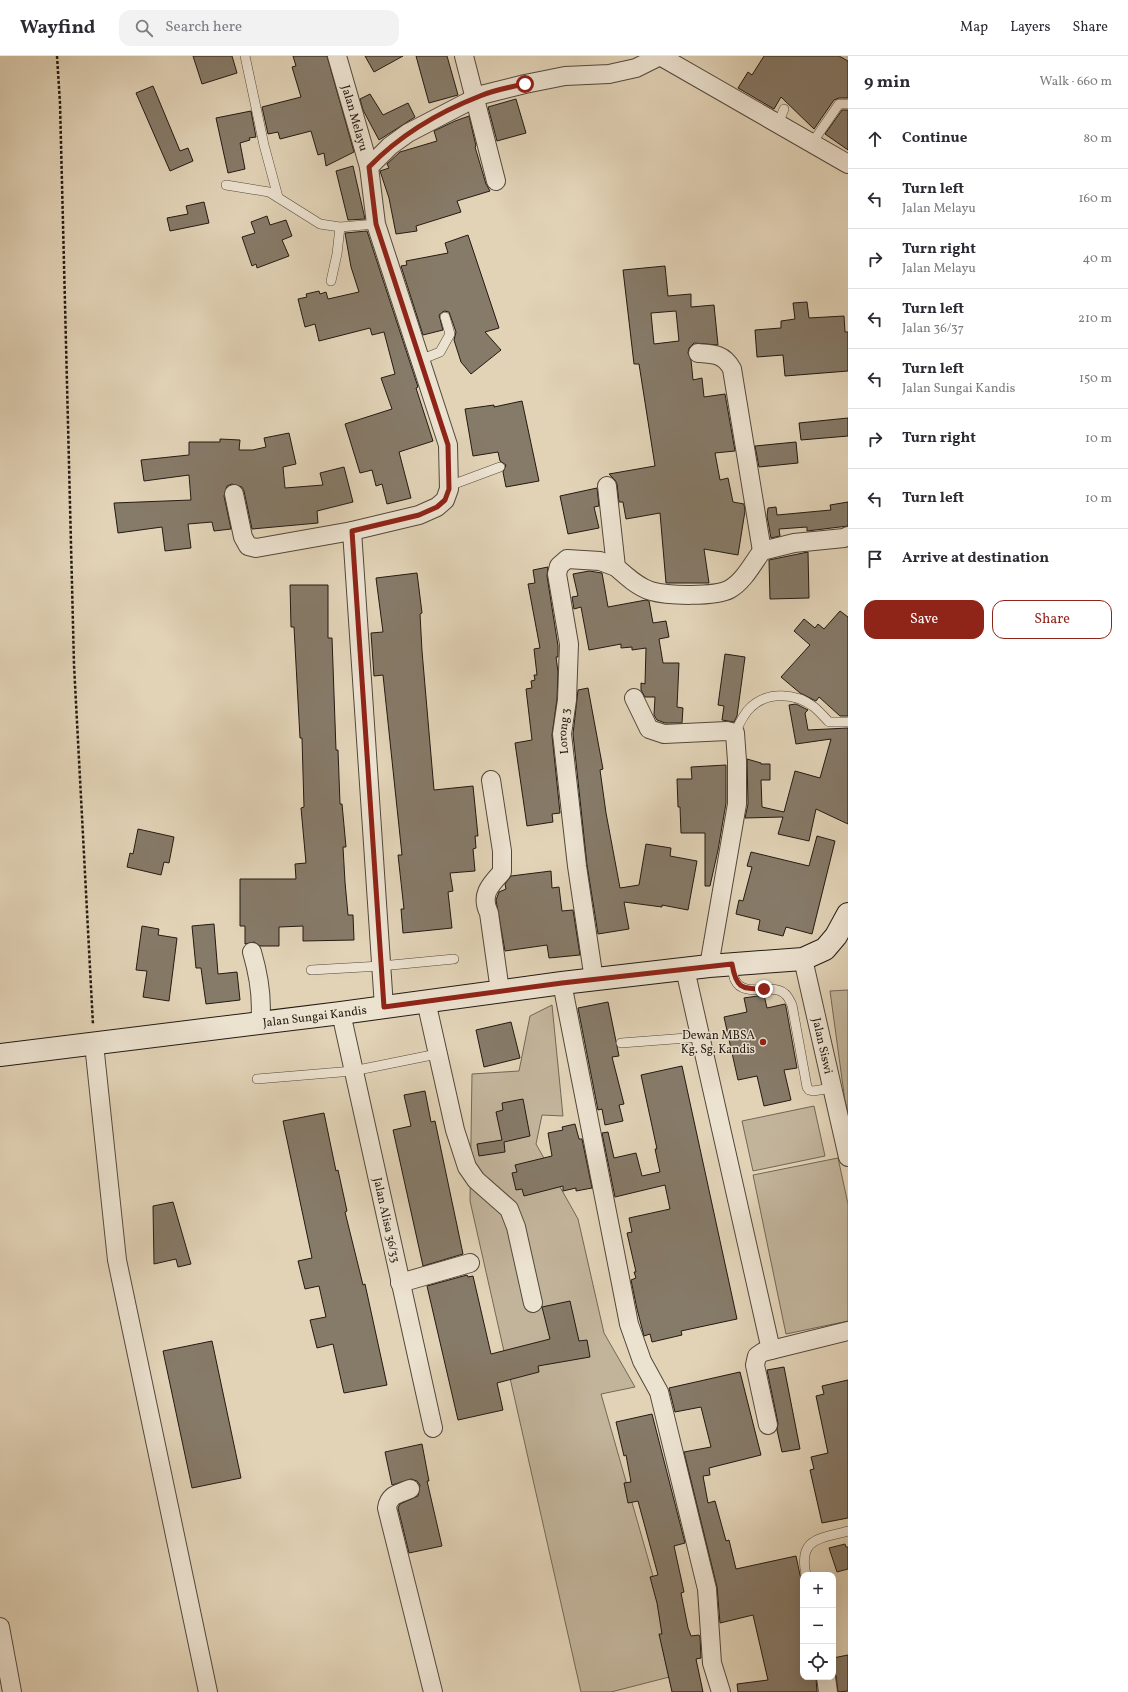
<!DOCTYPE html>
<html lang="en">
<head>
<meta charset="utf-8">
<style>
  body { margin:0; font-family:Vollkorn,serif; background:#f2f2f3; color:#2b2b33 }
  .controls { position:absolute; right:12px; bottom:12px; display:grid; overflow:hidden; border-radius:8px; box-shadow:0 4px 16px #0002 }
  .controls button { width:36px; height:36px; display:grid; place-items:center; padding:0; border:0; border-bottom:1px solid #e1e1e2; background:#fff; color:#2b2b33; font:20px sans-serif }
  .stop { position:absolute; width:12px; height:12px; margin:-9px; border:3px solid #8f2418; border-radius:50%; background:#fff }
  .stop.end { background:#8f2418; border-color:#fff; box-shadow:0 1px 4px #0008 }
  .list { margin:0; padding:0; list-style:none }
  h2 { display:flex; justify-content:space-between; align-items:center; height:52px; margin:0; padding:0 16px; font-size:17px }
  h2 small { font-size:13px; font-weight:400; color:#7c7c81 }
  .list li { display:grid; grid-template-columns:26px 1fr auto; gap:12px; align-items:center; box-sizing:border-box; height:60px; padding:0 16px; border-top:1px solid #e1e1e2 }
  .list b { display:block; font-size:15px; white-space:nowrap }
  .list p { margin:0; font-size:13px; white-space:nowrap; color:#7c7c81 }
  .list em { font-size:13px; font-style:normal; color:#7c7c81 }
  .actions { display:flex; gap:8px; padding:12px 16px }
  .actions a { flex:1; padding:9px 0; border:1px solid #8f2418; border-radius:12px; text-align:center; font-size:14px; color:#8f2418 }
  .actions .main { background:#8f2418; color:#fff }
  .icon { flex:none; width:22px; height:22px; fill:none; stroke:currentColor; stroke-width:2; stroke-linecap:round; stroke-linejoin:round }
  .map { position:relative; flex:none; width:848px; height:1636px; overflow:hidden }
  header { display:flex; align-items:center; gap:24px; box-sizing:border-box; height:56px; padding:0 20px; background:#fff; border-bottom:1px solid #e1e1e2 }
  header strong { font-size:19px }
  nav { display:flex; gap:22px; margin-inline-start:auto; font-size:14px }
  .search { width:280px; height:36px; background:#f2f2f3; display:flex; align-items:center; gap:10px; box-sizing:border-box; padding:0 14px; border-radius:12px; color:#7c7c81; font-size:15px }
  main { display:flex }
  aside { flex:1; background:#fff }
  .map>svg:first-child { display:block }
  .green { fill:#c2b49b; stroke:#726756 }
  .building { fill:#867a68; stroke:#231a12; fill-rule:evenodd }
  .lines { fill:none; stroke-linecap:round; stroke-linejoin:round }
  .lane-casing { stroke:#53483b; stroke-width:10 }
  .street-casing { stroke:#53483b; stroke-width:20 }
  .secondary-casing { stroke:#231a12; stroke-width:24 }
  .path { stroke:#231a12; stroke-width:2.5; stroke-dasharray:3 2; stroke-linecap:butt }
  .lane { stroke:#ece2d0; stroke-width:9 }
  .street { stroke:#ece2d0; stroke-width:18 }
  .secondary { stroke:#ece2d0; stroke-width:22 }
  .route { stroke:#8f2418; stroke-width:5 }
  .poi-dot { fill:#8f2418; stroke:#ece2d0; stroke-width:1.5 }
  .labels { text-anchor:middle; stroke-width:3; stroke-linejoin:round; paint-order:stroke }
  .street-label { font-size:12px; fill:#231a12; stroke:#ece2d0 }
  .poi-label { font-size:12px; fill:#231a12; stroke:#ece2d0; text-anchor:end }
</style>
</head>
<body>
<header>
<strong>Wayfind</strong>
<div class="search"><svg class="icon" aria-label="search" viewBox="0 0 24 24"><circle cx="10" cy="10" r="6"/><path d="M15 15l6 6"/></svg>Search here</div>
<nav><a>Map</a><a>Layers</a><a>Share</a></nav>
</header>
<main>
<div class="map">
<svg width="848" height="1636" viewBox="0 0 848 1636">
  <rect width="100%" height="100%" fill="#e2d3b7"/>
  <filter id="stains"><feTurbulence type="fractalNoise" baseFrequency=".005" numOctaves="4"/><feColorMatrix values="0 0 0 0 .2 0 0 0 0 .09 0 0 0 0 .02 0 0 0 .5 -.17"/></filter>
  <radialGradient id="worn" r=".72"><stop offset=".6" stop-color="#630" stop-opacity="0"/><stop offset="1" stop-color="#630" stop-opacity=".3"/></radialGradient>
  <path class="green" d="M 848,934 L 848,1056 L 845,1045 L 830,935 Z
    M 552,949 L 563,1060 L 542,1059 L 536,1088 L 578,1163 L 604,1277 L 635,1331 L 601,1338 L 681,1618 L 611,1636 L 581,1636 L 470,1145 L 472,1018 L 519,1015 L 530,960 Z
    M 814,1050 L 825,1100 L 753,1115 L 742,1065 Z
    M 838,1102 L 848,1148 L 848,1265 L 786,1278 L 753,1119 Z"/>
  <path class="building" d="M 193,0 L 232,0 L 237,17 L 202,28 Z
    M 293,0 L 327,0 L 354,96 L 326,110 L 324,97 L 318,99 L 311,75 L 280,83 L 278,76 L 268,78 L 262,51 L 301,41 L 292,11 L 296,10 Z
    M 365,0 L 403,0 L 374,16 Z
    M 416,0 L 447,0 L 458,39 L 429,47 Z
    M 764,0 L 839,0 L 848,5 L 848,42 L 839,42 L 834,44 L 814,73 L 781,41 L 774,53 L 738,32 L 748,16 L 752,19 Z
    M 153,30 L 180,95 L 188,92 L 193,105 L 170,115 L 136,37 Z
    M 370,38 L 383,59 L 408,47 L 415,61 L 379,84 L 363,54 L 360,43 Z
    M 516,43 L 526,77 L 497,85 L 488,51 Z
    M 842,54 L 848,54 L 848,94 L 825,78 Z
    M 251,55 L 256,81 L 249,82 L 250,84 L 240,87 L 245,113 L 228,117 L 216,62 Z
    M 469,60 L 476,90 L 475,91 L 486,128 L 490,135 L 457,145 L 461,156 L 416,170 L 417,175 L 396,178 L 389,142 L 380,115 L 389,112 L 387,108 L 400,96 L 437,85 L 434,75 L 455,65 Z
    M 353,110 L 365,163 L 348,164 L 336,115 Z
    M 204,146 L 209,167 L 170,175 L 167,162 L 188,158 L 186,150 Z
    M 267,160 L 270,169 L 286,164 L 292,180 L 282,184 L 289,200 L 257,212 L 256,208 L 252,210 L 242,181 L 255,177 L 251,166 Z
    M 367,175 L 418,331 L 416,332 L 433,385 L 399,396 L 411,442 L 387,448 L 382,428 L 376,430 L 372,414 L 360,417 L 345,368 L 392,353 L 381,322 L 395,318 L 384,276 L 372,279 L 370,272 L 319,285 L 315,268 L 305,271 L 298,243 L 307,241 L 306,238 L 319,235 L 320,238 L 326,236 L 328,243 L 359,236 L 351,211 L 345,177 Z
    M 468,179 L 499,272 L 485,276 L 501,294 L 471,318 L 461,306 L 454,284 L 456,276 L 449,256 L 444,255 L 439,259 L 443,274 L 423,279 L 401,210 L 407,209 L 406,205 L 448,197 L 445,187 Z
    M 665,210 L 668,240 L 691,238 L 691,251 L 714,249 L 718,289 L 694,287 L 689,292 L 688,297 L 691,304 L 693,324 L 702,322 L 704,341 L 725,338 L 735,395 L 715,397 L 720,424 L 728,422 L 733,446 L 744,448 L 745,455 L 738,499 L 704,493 L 709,527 L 666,527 L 660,457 L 626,463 L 623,446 L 619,446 L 617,428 L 615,424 L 609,418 L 655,410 L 639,308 L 634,308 L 623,214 ZM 676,255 L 679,285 L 654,288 L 651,257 Z
    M 807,246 L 809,262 L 844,260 L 845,276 L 848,276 L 848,315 L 785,320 L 783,299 L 757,301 L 755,274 L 781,272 L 781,265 L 795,263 L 793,247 Z
    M 522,345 L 539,425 L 506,431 L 503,416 L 506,409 L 500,405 L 498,396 L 473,400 L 465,353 L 494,349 L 494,351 Z
    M 848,362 L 848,380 L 801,384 L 799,367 Z
    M 289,377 L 296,408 L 283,411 L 285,432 L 323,429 L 320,417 L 344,411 L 353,446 L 317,455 L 318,467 L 252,473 L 244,435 L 242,431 L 232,428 L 227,430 L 224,440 L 231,473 L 214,475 L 212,466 L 188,468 L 191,492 L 165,495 L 162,471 L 118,477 L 114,447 L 191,444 L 189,419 L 144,425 L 141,404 L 189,399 L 189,386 L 220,386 L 220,383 L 240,384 L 239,394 L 253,394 L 266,391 L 264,382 Z
    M 796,386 L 798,407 L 759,411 L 755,390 Z
    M 597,432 L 599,450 L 594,451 L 599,472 L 568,478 L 560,440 Z
    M 848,446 L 848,470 L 807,475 L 807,471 L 779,473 L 780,480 L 771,482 L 767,460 L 768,452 L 776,451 L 777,459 L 831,454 L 830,449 Z
    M 808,496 L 809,542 L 770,543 L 769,504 Z
    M 548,511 L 547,520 L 558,590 L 558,601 L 556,601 L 558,616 L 557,643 L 552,679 L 560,757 L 552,758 L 553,766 L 527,770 L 515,687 L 532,684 L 526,633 L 532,632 L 531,625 L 535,624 L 534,619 L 537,619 L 534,593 L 540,592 L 528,528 L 535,527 L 533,514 Z
    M 589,515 L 602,517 L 608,551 L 646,544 L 649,545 L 653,567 L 666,565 L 669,581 L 659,583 L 663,607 L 679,607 L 677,651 L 683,652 L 682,667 L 665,667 L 657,664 L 654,659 L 655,641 L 645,641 L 641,634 L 641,627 L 645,628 L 646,592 L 632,594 L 632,591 L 621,592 L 621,588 L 589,594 L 581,551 L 574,553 L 572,541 L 578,540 L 573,518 Z
    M 417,517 L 422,557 L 420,558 L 422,595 L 434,734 L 473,730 L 478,780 L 475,780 L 476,792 L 473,793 L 475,815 L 450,817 L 453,835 L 448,836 L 452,872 L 403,877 L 401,853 L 404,853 L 398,799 L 402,799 L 383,619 L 374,620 L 371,577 L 383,576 L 376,522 Z
    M 290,529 L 328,529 L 328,582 L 332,582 L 336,694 L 338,694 L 340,748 L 342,748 L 346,791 L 343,791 L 345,826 L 348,859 L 353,859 L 354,884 L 303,885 L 303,870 L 279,871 L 279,890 L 260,890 L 254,886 L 245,888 L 245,870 L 240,870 L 240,823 L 296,823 L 295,808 L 306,807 L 301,752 L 304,751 L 302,682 L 300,682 L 294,571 L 291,571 Z
    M 840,555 L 848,561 L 848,660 L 840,660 L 819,641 L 816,645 L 800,637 L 781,621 L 810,589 L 794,575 L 804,563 L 815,572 L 818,568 L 824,573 Z
    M 725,598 L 745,601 L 737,660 L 734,666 L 722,664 L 724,650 L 718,649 Z
    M 588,632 L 603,713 L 600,714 L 606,757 L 620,832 L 639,829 L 646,788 L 671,792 L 670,800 L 697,805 L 688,854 L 662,849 L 662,851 L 624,846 L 629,873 L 598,878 L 587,809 L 573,678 L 578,634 Z
    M 796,648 L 808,654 L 805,657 L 808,674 L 848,672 L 848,768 L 816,753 L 809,785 L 778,778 L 783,761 L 745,762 L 748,748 L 747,703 L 761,707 L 761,708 L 770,708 L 770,724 L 761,724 L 762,751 L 784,756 L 795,715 L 820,722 L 831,683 L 796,688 L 789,649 Z
    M 726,709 L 726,747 L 718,794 L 710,830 L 705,830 L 705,777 L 681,777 L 680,751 L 678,751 L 677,723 L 692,723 L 691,711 Z
    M 138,773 L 174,781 L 169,807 L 164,806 L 161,819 L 127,811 L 130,797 L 133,798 Z
    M 817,780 L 835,785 L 812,878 L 786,871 L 783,880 L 758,874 L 760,864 L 736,858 L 739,844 L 743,845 L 752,811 L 747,810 L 751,796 L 809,810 Z
    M 551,815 L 552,832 L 559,831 L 562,855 L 573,854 L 580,899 L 549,902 L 547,889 L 505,895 L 496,844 L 499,836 L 506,833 L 505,828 L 511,820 Z
    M 214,868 L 218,918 L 237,916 L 240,944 L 206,948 L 201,912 L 196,912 L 192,870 Z
    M 142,870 L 159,873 L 158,879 L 177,882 L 169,945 L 143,941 L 147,915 L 136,914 Z
    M 764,939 L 767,952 L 785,948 L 786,951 L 797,1012 L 784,1014 L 791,1044 L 764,1050 L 757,1020 L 738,1024 L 724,961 L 747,956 L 744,942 Z
    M 608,946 L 619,1000 L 612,1001 L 624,1048 L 619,1049 L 623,1065 L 605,1069 L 602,1053 L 598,1054 L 578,952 Z
    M 511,966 L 520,1002 L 484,1011 L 476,974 Z
    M 682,1010 L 737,1263 L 681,1275 L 682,1279 L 652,1286 L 650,1278 L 644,1280 L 637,1253 L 631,1224 L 636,1222 L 634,1216 L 636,1216 L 627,1177 L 632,1176 L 629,1162 L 670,1153 L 665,1129 L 615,1141 L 602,1077 L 608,1076 L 614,1102 L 636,1097 L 642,1120 L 660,1116 L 655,1093 L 657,1093 L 641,1019 Z
    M 425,1035 L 431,1066 L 435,1065 L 463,1198 L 423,1210 L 393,1074 L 411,1070 L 404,1039 Z
    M 523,1043 L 530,1080 L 504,1086 L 505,1096 L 479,1100 L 477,1088 L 502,1084 L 496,1056 L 503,1054 L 502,1047 Z
    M 324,1057 L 336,1115 L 338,1114 L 347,1155 L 345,1156 L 363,1229 L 365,1228 L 387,1329 L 344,1337 L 333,1288 L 317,1292 L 310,1264 L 326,1261 L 319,1230 L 305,1233 L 298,1205 L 312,1202 L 283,1065 Z
    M 575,1068 L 579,1083 L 582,1083 L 592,1132 L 576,1135 L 576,1132 L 563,1135 L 563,1130 L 524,1140 L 522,1133 L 516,1134 L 512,1117 L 517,1116 L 515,1109 L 552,1100 L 548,1077 L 563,1074 L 562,1071 Z
    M 173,1146 L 191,1208 L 178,1211 L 176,1203 L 154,1208 L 153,1150 Z
    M 467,1219 L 468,1221 L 473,1220 L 491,1298 L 550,1283 L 542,1251 L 570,1245 L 579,1285 L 587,1284 L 590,1301 L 538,1310 L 539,1316 L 497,1327 L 503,1354 L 458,1364 L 427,1230 Z
    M 212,1285 L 241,1422 L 192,1432 L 163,1295 Z
    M 784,1311 L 800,1393 L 782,1396 L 777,1374 L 778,1367 L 767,1314 Z
    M 740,1316 L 761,1399 L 709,1412 L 710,1419 L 703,1420 L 708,1447 L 715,1445 L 726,1485 L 729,1484 L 736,1513 L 796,1500 L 803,1533 L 803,1621 L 816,1621 L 817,1636 L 738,1636 L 737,1628 L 768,1624 L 753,1559 L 720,1567 L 717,1531 L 684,1396 L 711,1391 L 701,1351 L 675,1356 L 669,1332 Z
    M 848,1324 L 848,1462 L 822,1467 L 810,1414 L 814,1413 L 811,1401 L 828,1397 L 816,1340 L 824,1338 L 822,1330 Z
    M 652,1358 L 685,1487 L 674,1490 L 684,1536 L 681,1537 L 688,1572 L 691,1580 L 699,1579 L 700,1581 L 701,1602 L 696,1603 L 703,1636 L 672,1636 L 659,1578 L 662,1578 L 657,1547 L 650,1521 L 658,1519 L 638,1445 L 628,1447 L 624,1427 L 631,1426 L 626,1399 L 624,1400 L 616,1366 Z
    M 422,1388 L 429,1425 L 427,1425 L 442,1490 L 409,1497 L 398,1452 L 400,1448 L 418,1440 L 420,1429 L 417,1425 L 411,1423 L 392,1429 L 385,1396 Z
    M 845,1488 L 846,1491 L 848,1491 L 848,1513 L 837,1516 L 829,1492 Z
    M 848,1599 L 848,1635 L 838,1636 L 836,1620 L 833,1614 L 833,1602 Z"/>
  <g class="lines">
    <g class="lane-casing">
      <path id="lane" d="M 245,0 L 264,89 L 278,141
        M 778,68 L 784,53
        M 812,87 L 839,48 L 848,48
        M 226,129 L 269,136 L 320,168 L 340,171 L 376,168
        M 331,225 L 337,198 L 340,171
        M 420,304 L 440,296 L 450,278 L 445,261
        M 449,430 L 500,411
        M 735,677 C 739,668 744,657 751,651 C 768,635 796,637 814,651 C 819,655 824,661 829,666 L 848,666
        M 732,908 C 733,913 733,920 735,924 C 744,943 773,926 785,938 C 788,940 790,945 792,949 L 807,1031 L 809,1034 L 813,1035 L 832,1032
        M 311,914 L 381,910 L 454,903
        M 621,987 L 700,981
        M 257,1023 L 353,1015 L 437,998
        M 806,1519 C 798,1482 819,1483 848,1475"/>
    </g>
    <g class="street-casing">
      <g id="street">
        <path d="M 464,0 L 496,125"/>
        <path d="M 660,0 L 848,108"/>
        <path d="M 369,111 L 390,90 L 408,77 L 481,39 L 525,28 L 565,20 L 609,18 L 636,12 L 660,0"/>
        <path d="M 698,297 C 714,298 724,298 732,313 L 762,495"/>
        <path d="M 607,430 L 616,511 C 626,520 638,531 651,535 C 667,540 716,541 730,533 C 744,525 753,507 762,495 L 794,487 L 844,482 L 848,480"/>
        <path d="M 234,438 L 243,481 L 248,490 L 256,492 L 352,475 L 419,459 L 437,451 L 445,444 L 449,433 L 448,389 L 376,168 L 369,111 L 337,0"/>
        <path d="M 352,475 L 384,951"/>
        <path d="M 634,642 L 649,673 L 664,678 L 727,675 L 735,677 L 737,705 L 737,748 L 709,910"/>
        <path d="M 491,724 L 502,795 L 502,816 C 490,829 480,839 489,857 L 500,935"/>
        <path d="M 252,896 C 259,920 263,942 260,967"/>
        <path id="s1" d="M 803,903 L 848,1101"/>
        <path d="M 685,913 L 771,1294"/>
        <path id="s2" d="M 594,924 L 577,810 L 562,678 L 567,644 L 569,588 L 557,518 L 559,510 L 567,503 L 600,505 L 616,511"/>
        <path d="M 562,927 L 629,1268 L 642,1305 L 659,1336 L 707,1533 L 712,1607 L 721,1636"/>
        <path d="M 426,945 L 455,1074 L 467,1111 L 476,1124 L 509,1153 L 516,1171 L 533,1247"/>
        <path id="s3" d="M 341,957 L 433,1372"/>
        <path d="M 94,988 L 117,1204 L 208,1636"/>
        <path d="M 400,1227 L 470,1207"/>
        <path d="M 768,1369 L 755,1309 L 757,1300 L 763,1296 L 848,1275"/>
        <path d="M 410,1433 C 399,1438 389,1438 387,1452 L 433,1636"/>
        <path d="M 0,1571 L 12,1636"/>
        <path d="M 826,1621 L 828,1636"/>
      </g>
    </g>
    <g class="secondary-casing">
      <g id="secondary">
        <path id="s4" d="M 0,999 L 341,957 L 562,927 L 709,910 L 803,903 L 825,893 L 836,880 L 848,858"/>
      </g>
    </g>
    <path class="path" d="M 57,0 L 60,47 L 74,609 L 93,969"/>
    <use href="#lane" class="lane"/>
    <use href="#street" class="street"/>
    <use href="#secondary" class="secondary"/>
  </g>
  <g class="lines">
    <path class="route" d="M 525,28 C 510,31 494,34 480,40 C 439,56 400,79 369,111 L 376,168 L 448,389 L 449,433 L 445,444 L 437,451 L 419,459 L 352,475 L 384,951 L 562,927 L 732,908 C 736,931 740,933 764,933"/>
  </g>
  <circle class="poi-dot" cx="763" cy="986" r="4"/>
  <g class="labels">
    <g class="street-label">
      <text transform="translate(355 62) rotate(74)" y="4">Jalan Melayu</text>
      <text dy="4" stroke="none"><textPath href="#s2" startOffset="251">Lorong 3</textPath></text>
      <text dy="4" stroke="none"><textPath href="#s4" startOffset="317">Jalan Sungai Kandis</textPath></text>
      <text dy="4" stroke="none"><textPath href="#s1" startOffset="89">Jalan Siswi</textPath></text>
      <text dy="4" stroke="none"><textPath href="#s3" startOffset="212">Jalan Alisa 36/33</textPath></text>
    </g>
    <g class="poi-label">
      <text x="755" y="983">Dewan MBSA<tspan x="755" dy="14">Kg. Sg. Kandis</tspan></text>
    </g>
  </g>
  <rect width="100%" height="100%" filter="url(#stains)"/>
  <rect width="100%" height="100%" fill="url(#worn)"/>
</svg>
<div class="controls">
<button>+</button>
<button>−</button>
<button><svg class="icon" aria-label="locate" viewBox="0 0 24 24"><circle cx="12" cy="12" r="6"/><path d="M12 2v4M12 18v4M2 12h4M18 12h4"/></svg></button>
</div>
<div class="stop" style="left:525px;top:28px"></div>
<div class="stop end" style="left:764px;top:933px"></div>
</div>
<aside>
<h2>9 min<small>Walk · 660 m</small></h2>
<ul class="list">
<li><svg class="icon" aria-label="ahead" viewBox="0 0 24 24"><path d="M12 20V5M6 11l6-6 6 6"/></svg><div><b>Continue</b></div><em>80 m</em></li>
<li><svg class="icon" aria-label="left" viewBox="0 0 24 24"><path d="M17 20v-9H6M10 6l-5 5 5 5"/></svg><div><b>Turn left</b><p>Jalan Melayu</p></div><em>160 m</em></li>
<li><svg class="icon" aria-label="right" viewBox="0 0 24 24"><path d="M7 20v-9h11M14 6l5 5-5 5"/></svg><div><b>Turn right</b><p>Jalan Melayu</p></div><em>40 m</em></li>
<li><svg class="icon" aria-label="left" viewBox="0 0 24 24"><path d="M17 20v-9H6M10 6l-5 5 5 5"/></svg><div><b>Turn left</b><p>Jalan 36/37</p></div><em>210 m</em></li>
<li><svg class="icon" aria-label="left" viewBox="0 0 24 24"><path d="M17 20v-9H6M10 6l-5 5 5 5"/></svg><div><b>Turn left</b><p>Jalan Sungai Kandis</p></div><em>150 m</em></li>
<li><svg class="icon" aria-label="right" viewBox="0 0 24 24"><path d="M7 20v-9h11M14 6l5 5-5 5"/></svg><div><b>Turn right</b></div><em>10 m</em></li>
<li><svg class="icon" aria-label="left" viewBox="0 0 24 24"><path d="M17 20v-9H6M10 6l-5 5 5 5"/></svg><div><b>Turn left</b></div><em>10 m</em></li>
<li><svg class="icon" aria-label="arrive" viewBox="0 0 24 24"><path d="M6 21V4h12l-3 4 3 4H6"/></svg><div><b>Arrive at destination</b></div></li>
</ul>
<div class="actions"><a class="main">Save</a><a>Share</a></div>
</aside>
</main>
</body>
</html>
